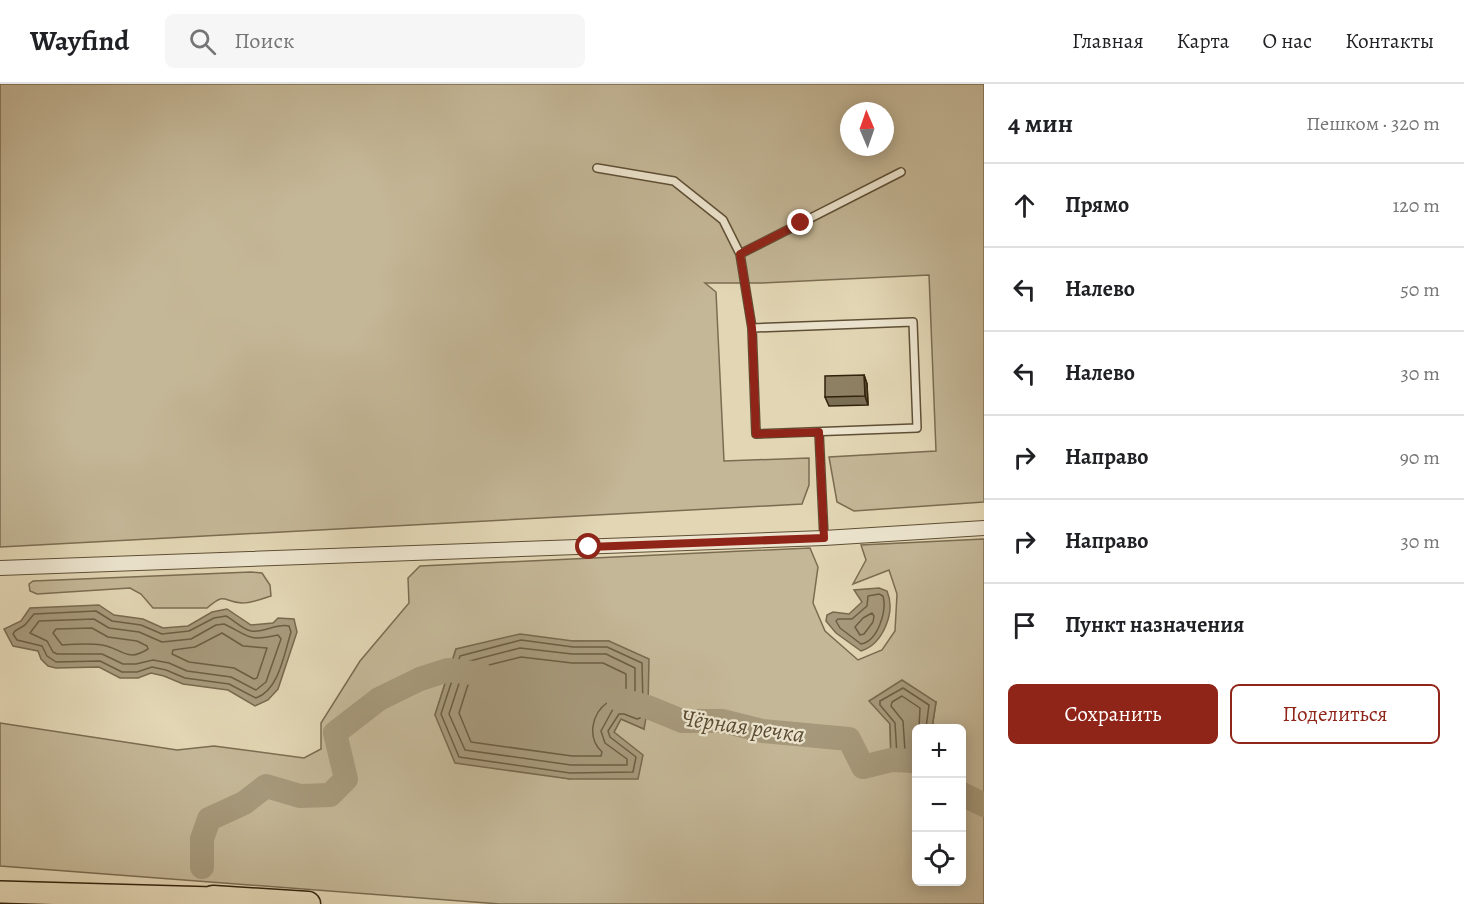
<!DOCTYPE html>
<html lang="ru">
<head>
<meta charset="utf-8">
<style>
  body { margin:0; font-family:Alegreya,serif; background:#f6f6f6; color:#202124 }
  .controls { position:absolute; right:18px; bottom:18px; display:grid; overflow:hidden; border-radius:9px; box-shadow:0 3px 15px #0003 }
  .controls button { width:54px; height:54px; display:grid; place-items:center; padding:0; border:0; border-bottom:2px solid #e0e0e0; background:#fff; color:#202124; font:30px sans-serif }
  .compass { position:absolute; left:840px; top:18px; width:54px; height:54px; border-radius:50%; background:#fff; box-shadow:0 3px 15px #0003; rotate:358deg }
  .stop { position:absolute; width:18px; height:18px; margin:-14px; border:4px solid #8f2418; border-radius:50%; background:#fff }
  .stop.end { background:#8f2418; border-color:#fff; box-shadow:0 2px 6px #0008 }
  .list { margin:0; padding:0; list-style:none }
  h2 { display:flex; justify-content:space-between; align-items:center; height:78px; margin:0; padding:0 24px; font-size:26px }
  h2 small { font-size:20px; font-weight:400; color:#757577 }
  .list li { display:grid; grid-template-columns:39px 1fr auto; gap:18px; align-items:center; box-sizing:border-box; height:84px; padding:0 24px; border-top:2px solid #e0e0e0 }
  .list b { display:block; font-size:22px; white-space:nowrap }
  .list em { font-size:20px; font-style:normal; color:#757577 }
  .actions { display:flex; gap:12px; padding:18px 24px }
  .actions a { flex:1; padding:14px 0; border:2px solid #8f2418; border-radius:9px; text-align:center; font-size:21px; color:#8f2418 }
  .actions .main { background:#8f2418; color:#fff }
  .icon { flex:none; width:33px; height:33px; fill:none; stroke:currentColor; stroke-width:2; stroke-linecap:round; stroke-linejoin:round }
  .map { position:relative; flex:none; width:984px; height:820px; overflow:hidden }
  header { display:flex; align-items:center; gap:36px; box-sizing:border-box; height:84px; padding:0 30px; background:#fff; border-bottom:2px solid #e0e0e0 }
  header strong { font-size:28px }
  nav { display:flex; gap:33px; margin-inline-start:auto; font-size:21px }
  .search { width:420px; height:54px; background:#f6f6f6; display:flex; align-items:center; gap:15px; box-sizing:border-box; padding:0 21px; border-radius:9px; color:#757577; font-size:22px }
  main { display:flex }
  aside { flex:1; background:#fff }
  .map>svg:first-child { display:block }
  .green { fill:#c4b797; stroke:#7b6c51; stroke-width:1.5; fill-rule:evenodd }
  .water { fill:#a6997b; stroke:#78694e; stroke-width:1.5 }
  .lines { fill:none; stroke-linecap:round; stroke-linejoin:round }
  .shore { stroke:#6c5e43; stroke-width:1.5 }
  .river { stroke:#a6997b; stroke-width:24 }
  .lane-casing { stroke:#5e4f35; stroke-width:10 }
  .street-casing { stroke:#5e4f35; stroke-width:16 }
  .primary-casing { stroke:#32220b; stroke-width:24 }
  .highway-casing { stroke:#32220b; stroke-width:27 }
  .lane { stroke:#ece4ce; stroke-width:7 }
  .street { stroke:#ece4ce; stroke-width:14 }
  .primary { stroke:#e2d6b4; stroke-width:21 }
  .highway { stroke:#e2d6b4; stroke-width:24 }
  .wall { fill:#7a6e55; stroke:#32220b; stroke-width:1.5 }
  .shaded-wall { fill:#635a45; stroke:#32220b; stroke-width:1.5 }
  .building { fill:#8e8063; stroke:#32220b; stroke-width:1.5 }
  .route { stroke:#8f2418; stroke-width:8 }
  .labels { text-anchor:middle; stroke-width:4.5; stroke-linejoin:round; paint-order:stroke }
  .water-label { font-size:24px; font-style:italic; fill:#5b4c32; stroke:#ece4ce }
</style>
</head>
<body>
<header>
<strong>Wayfind</strong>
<div class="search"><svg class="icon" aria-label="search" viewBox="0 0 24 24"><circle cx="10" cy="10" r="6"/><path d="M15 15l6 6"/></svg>Поиск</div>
<nav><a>Главная</a><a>Карта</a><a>О нас</a><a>Контакты</a></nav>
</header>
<main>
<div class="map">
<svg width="984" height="820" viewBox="0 0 984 820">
  <rect width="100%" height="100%" fill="#e2d6b4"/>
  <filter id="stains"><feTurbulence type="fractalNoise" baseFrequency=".00333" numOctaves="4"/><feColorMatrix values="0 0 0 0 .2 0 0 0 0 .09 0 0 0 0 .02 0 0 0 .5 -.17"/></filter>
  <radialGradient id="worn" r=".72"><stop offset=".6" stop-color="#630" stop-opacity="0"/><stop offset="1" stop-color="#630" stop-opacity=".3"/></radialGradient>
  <path class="green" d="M 0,0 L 984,0 L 984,418 L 854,427 L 837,418 L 829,373 L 936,367 L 929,191 L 762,199 L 705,199 L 716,208 L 724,377 L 809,374 L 809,401 L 802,420 L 0,463 ZM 849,27 L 885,27 L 885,63 L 849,63 Z
    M 984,455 L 984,820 L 500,820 L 0,782 L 0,639 L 177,666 L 214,662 L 304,674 L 321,665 L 321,639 L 360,577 L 409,519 L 408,494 L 420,482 L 810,464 L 818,483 L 813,519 L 825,547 L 858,576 L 882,566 L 895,547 L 897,510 L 889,486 L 853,500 L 866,476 L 861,461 ZM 573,557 L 609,557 L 644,645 L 621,635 L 614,648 L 570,695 L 538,689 L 435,631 L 456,565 ZM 936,618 L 932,644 L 962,644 L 962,798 L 916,798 L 916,682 L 913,688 L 891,676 L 890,640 Z
    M 251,488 L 262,489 L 270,501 L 271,512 C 262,515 252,519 242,519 C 222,518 227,507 207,524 L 153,524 L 141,510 L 130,504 L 37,510 L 30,507 L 29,500 L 33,497 Z"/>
  <path class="water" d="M 879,504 L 887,507 C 896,528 883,560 861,567 L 836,549 L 826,537 L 827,531 L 833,528 L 849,530 L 862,518 L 854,506 Z
    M 99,521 L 114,531 L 143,535 L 163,544 L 188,542 L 212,528 L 227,525 L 251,541 L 273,539 L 278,534 L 294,535 L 297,548 L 278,605 L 268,616 L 255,622 L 228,606 L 183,600 L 164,592 L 151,589 L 138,594 L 120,594 L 99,583 L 56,584 L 48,582 L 41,575 L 38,567 L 13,562 L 4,545 L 21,537 L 30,524 Z
    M 520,550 L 573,557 L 609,557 L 649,575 L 648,623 L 644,645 L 621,635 L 614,648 L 643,671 L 638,695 L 570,695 L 455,679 L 435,631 L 456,565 Z
    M 902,596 L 936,618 L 932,644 L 916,644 L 916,682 L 913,689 L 891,676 L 890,640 L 869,617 Z"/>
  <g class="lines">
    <path class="shore" d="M 879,510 L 883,512 C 887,527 878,557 861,560 L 840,544 L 836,537 L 838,535 L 852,535 L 867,522 L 868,512 Z
      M 96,527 L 112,537 L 141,541 L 162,550 L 189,547 L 214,534 L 226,532 C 234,536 242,545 251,547 C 265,549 276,539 289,542 L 291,548 C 284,570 279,606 256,614 L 229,600 L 185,594 L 166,586 L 152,583 L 137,588 L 122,588 L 100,577 L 56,578 L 47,572 L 42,562 L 17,556 L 13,550 L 15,547 L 25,541 L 34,530 Z
      M 872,529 L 874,532 L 873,538 L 864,550 L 860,551 L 855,543 L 863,534 Z
      M 94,535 L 109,544 L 139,548 L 162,558 L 191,555 L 216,541 L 224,540 C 250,552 246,558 278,551 L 281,555 L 266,598 L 256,606 L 231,593 L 187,587 L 169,579 L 153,576 L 136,580 L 123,580 L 102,570 L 57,570 L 53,568 L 47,557 L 30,549 L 39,537 Z
      M 92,544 L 108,553 L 137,557 L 147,562 L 148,565 C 126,579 122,564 102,561 C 89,559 75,560 62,561 L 53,549 L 56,545 Z
      M 222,549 L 243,562 L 267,564 L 257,594 L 254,595 L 234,584 L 189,578 L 172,570 L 173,566 L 195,563 Z
      M 521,556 L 573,563 L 607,563 L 642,579 L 643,622 L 640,634 L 637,635 L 624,630 L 619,630 L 608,647 L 610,653 L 636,673 L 633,688 L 570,689 L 459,673 L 441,630 L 460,572 Z
      M 520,564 L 572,570 L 606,570 L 635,584 L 635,623 L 632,625 L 622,622 L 613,625 L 601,647 L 605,659 L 627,675 L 627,681 L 571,681 L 465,666 L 449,630 L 466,578 Z
      M 521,573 L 572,579 L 603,579 L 626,590 L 626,612 C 620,613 613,614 608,618 C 591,630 587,654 602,668 L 601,672 L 572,672 L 471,658 L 459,629 L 473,585 Z
      M 916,673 L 905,667 L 903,637 L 891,622 L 892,618 L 902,612 L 920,624 L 919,644
      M 916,681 L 912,681 L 897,672 L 895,639 L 880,621 L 880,617 L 903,604 L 929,621 L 926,644"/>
    <path class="river" d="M 618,615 L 648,623 L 682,637 L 723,637 L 762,647 L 849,655 L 863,683 L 891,676 L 916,677
      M 962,710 L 984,721
      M 202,783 L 202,755 L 209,735 L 244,719 L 266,702 L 300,712 L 330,711 L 346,695 L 335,649 L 379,615 L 420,595 L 448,586 L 481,590"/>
    <g class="lane-casing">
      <path id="lane" d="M 597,84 L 674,97 L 723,136 L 740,170 L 752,244
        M 740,170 L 901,88
        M 913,238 L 917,344 L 756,350 L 752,244 Z
        M 819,348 L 824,454"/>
    </g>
    <g class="street-casing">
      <path id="street" d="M 0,484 L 824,454 L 984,444"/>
    </g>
    <g class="primary-casing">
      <path id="primary" d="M 0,808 L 213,814 L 230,816"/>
    </g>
    <g class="highway-casing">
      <path id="highway" d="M 213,814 L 308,820"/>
    </g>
    <use href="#lane" class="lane"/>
    <use href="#street" class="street"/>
    <use href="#primary" class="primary"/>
    <use href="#highway" class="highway"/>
  </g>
  <path class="wall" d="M 864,291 L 867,300 L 868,321 L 829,322 L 825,313 Z"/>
  <path class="shaded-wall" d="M 864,291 L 867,300 L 868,321 L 865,312 Z"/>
  <path class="building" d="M 864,291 L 865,312 L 825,313 L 825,292 Z"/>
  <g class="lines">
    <path class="route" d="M 589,463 L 824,454 L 819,348 L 756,350 L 752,244 L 740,170 L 801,139"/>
  </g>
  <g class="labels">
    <g class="water-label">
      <text transform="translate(743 642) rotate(8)" y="8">Чёрная речка</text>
    </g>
  </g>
  <rect width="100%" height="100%" filter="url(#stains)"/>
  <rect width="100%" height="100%" fill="url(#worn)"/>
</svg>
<div class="controls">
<button>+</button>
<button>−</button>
<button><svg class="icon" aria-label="locate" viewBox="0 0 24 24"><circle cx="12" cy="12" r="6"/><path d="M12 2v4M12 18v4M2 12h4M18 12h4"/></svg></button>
</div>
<svg class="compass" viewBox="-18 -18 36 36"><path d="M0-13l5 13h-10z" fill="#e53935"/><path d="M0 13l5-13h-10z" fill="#757577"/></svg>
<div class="stop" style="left:589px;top:463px"></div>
<div class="stop end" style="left:801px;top:139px"></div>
</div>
<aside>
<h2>4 мин<small>Пешком · 320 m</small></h2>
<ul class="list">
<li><svg class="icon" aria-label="ahead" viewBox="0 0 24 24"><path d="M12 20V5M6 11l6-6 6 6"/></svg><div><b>Прямо</b></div><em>120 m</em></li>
<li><svg class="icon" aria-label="left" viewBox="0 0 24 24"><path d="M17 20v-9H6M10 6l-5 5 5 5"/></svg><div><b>Налево</b></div><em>50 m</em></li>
<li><svg class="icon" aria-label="left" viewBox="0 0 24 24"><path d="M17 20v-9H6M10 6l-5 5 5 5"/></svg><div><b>Налево</b></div><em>30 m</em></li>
<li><svg class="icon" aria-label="right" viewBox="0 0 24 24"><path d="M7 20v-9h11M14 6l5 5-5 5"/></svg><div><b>Направо</b></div><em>90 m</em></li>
<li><svg class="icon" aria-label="right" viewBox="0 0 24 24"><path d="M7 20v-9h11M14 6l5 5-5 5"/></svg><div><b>Направо</b></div><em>30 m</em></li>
<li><svg class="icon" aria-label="arrive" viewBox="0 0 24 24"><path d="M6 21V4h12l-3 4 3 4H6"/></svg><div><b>Пункт назначения</b></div></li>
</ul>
<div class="actions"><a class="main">Сохранить</a><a>Поделиться</a></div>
</aside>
</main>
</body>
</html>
